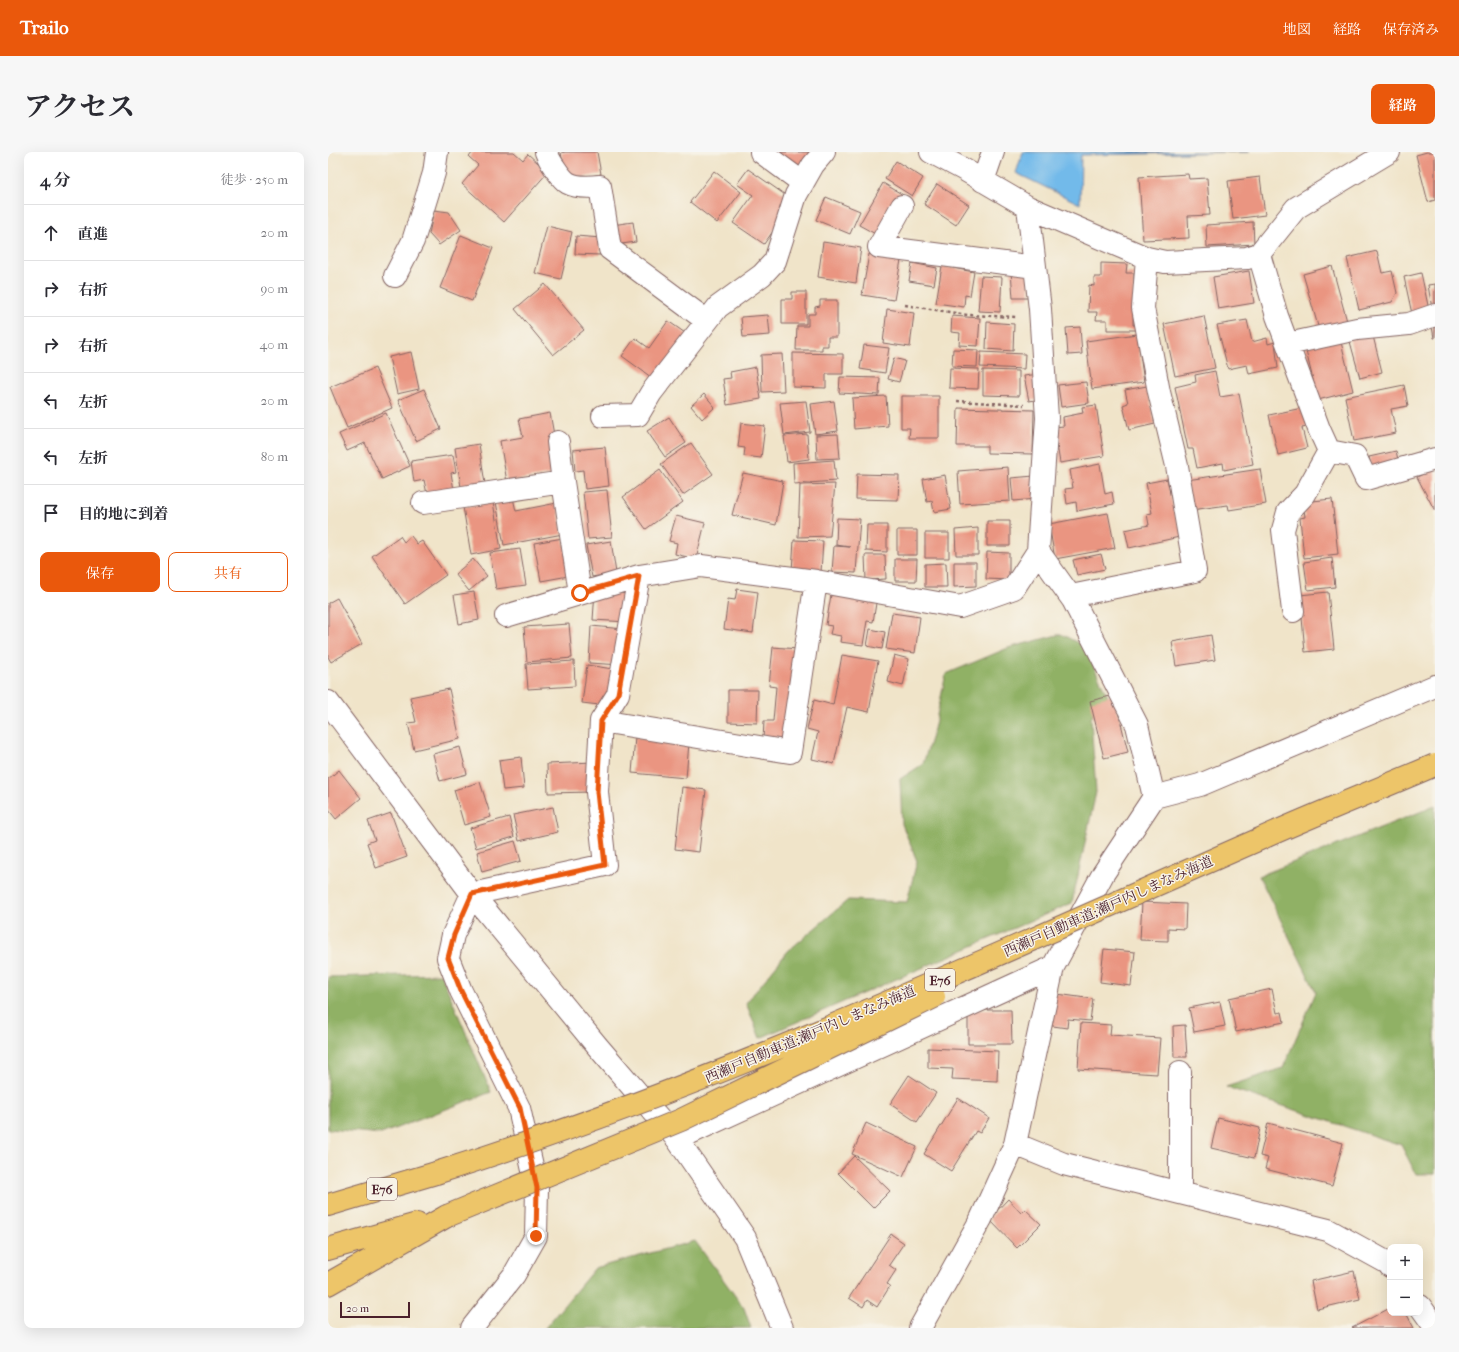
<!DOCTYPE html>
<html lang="ja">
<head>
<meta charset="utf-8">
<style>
  body { margin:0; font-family:"IM FELL French Canon","Noto Serif JP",serif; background:#f7f7f7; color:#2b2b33 }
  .controls { position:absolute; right:12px; bottom:12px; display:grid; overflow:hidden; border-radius:8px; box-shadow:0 4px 16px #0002 }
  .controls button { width:36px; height:36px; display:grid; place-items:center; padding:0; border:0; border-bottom:1px solid #e1e1e2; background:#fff; color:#2b2b33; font:20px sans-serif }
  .scale { position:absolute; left:12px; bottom:10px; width:70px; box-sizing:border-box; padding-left:4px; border:2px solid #4a1f2b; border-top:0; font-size:11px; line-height:14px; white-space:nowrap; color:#4a1f2b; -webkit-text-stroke:3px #f7f3e8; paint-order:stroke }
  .stop { position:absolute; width:12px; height:12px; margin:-9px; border:3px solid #ea580c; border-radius:50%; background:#fff }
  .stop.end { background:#ea580c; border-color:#fff; box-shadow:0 1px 4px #0008 }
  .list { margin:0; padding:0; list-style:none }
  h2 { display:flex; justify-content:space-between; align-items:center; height:52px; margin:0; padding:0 16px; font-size:17px }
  h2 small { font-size:13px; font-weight:400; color:#7c7c81 }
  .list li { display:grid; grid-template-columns:26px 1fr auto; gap:12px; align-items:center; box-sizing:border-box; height:56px; padding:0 16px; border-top:1px solid #e1e1e2 }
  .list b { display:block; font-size:15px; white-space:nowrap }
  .list em { font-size:13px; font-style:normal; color:#7c7c81 }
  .actions { display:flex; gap:8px; padding:12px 16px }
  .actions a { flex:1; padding:9px 0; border:1px solid #ea580c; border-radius:8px; text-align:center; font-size:14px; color:#ea580c }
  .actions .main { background:#ea580c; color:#fff }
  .icon { flex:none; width:22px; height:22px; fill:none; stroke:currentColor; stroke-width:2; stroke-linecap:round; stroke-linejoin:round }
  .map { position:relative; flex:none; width:1107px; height:1176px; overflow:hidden; border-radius:8px }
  header { display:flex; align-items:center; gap:24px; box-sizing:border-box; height:56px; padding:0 20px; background:#ea580c; color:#fff }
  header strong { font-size:19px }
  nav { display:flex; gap:22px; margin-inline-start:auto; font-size:14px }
  .intro { display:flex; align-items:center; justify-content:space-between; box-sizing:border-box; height:96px; padding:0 24px }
  h1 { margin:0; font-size:28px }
  .button { padding:10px 18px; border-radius:8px; background:#ea580c; color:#fff; font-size:14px; font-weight:700 }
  main { display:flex; gap:24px; padding:0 24px }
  aside { flex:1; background:#fff; border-radius:8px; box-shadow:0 4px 16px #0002 }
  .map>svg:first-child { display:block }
  .forest { fill:#90b165; stroke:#6d6848 }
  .water { fill:#72baea; stroke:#5e6c8a }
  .building { fill:#ea9581 }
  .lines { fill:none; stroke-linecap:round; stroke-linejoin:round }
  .minor-casing { stroke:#846462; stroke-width:24 }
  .highway-casing { stroke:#846462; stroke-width:24 }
  .path { stroke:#846462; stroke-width:2.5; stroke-dasharray:3 3; stroke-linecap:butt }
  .minor { stroke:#fff; stroke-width:22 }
  .highway { stroke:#edc569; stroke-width:22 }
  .highway-bridge-casing { stroke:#846462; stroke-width:24; stroke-linecap:butt }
  .highway-bridge { stroke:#edc569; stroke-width:22 }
  .route { stroke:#ea580c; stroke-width:5 }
  .labels { text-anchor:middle; stroke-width:3; stroke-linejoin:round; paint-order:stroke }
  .shield { fill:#f7f3e8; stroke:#7e5f64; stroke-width:1 }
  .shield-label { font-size:13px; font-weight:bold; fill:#4a1f2b }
  .street-label { font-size:14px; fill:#4a1f2b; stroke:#f7f3e8 }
</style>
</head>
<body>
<header>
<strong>Trailo</strong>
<nav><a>地図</a><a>経路</a><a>保存済み</a></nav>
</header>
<div class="intro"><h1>アクセス</h1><a class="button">経路</a></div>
<main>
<aside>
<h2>4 分<small>徒歩 · 250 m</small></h2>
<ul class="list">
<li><svg class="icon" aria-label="ahead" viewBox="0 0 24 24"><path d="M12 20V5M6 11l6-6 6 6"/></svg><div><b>直進</b></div><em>20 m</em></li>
<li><svg class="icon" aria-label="right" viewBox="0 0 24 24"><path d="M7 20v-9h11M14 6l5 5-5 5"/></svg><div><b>右折</b></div><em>90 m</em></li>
<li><svg class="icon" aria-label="right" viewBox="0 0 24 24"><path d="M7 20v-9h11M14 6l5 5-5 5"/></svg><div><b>右折</b></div><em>40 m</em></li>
<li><svg class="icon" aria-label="left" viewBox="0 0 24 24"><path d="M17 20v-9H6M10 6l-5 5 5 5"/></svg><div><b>左折</b></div><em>20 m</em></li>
<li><svg class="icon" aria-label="left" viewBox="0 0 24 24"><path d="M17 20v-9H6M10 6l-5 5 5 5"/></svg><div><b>左折</b></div><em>80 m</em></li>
<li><svg class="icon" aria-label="arrive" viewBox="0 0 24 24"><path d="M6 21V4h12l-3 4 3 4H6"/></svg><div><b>目的地に到着</b></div></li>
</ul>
<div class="actions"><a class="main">保存</a><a>共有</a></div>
</aside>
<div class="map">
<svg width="1107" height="1176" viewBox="0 0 1107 1176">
  <rect width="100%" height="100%" fill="#f7f3e8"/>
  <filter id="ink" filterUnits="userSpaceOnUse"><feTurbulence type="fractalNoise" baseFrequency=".025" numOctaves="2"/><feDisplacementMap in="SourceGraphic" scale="8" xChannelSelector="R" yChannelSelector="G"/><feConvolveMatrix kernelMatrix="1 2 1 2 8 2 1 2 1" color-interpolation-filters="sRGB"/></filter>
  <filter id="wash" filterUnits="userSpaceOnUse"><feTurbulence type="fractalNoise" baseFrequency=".012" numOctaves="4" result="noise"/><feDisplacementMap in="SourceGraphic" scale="16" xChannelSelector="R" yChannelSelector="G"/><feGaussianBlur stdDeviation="0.9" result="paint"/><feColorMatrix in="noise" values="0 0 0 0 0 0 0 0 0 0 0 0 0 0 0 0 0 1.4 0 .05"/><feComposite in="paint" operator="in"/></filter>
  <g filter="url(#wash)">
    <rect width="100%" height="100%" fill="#f0e4c9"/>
    <path class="forest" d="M 733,482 L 756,494 L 780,545 L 769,550 L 763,567 L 768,640 L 744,751 L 432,886 L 418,851 L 460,799 L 520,748 L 579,750 L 589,709 L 574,672 L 572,627 L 595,612 L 606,577 L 618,522 L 680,496 Z
      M 1107,654 L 1107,1022 L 1088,1022 L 1073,993 L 898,935 L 955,916 L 988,840 L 931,724 Z
      M 113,822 L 163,940 L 53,982 L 0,977 L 0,825 Z
      M 367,1089 L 416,1156 L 423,1176 L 217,1176 L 267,1116 Z"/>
    <path class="water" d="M 695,0 L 922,0 L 753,3 L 752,52 L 688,21 Z"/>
    <g id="blocks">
      <path class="building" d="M 145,0 L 186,0 L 195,8 L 200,2 L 220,20 L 176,70 L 134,32 L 150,13 L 141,5 Z
        M 237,0 L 269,0 L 273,22 L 238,29 L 233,1 Z
        M 443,0 L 492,0 L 470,23 Z
        M 1099,0 L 1107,0 L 1107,48 L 1100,50 L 1088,3 Z
        M 568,9 L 595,26 L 584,44 L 557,27 Z
        M 420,17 L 466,49 L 436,92 L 405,71 L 425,43 L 409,32 Z
        M 386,19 L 413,40 L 389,71 L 362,50 Z
        M 860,22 L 861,27 L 879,26 L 882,63 L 860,64 L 861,86 L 815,88 L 811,25 Z
        M 932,25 L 937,63 L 905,67 L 900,29 Z
        M 555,31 L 577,44 L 553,85 L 531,73 Z
        M 609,32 L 641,53 L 628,73 L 596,52 Z
        M 498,45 L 532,59 L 522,82 L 488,68 Z
        M 106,58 L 121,60 L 133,78 L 111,93 L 101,82 Z
        M 305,70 L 308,90 L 287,93 L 284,73 Z
        M 925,70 L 926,92 L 879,95 L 878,73 Z
        M 219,74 L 244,80 L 233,127 L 207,121 Z
        M 133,83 L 165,96 L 144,149 L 112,136 Z
        M 248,84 L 273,86 L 272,103 L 247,102 Z
        M 495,90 L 533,96 L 528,131 L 490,125 Z
        M 1049,99 L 1054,121 L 1064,119 L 1069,141 L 1064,150 L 1031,158 L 1019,106 Z
        M 541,102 L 573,108 L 566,148 L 534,143 Z
        M 584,111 L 609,116 L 606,133 L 581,129 Z
        M 773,111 L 799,112 L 798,121 L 806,121 L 805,173 L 811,173 L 811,178 L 779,178 L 779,168 L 768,168 L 769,160 L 760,160 L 761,133 L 766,134 L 766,125 L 773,125 Z
        M 614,114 L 646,120 L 642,144 L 637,143 L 636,155 L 608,151 Z
        M 1004,114 L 1020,173 L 992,181 L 975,122 Z
        M 701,118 L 702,146 L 685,146 L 683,119 Z
        M 921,119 L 926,151 L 890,157 L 885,125 Z
        M 1093,121 L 1101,158 L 1084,162 L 1076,125 Z
        M 653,124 L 674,125 L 672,160 L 650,159 Z
        M 217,132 L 256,178 L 225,203 L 187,157 Z
        M 1107,132 L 1107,157 L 1104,157 L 1100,133 Z
        M 464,140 L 478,140 L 478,172 L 454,172 L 454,147 L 464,147 Z
        M 492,148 L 509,148 L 509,185 L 500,185 L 500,194 L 494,194 L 494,198 L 468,198 L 469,174 L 480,174 L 480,162 L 487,162 L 487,155 L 492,154 Z
        M 559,157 L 586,161 L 582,195 L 555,191 Z
        M 440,163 L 442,183 L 415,185 L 413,165 Z
        M 624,164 L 652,166 L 650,194 L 631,193 L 632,181 L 623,180 Z
        M 876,164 L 887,216 L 847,224 L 836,172 Z
        M 919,168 L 924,190 L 939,186 L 940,192 L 947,190 L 950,216 L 921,222 L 919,213 L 900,217 L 889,173 Z
        M 340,169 L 360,183 L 327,228 L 294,204 L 307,186 L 321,196 Z
        M 659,170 L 686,172 L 685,199 L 658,197 Z
        M 752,175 L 754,202 L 740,203 L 738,176 Z
        M 1104,175 L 1107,175 L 1107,186 L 1106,186 Z
        M 1044,180 L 1054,220 L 1032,226 L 1021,186 Z
        M 809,182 L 816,230 L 764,237 L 758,189 Z
        M 1012,186 L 1025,239 L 990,248 L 977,195 Z
        M 536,193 L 561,196 L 557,221 L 532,217 Z
        M 625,197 L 650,198 L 649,215 L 624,214 Z
        M 83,200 L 91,237 L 69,242 L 61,205 Z
        M 653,200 L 697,202 L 696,217 L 652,215 Z
        M 465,201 L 515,202 L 515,222 L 498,222 L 498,236 L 465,235 Z
        M 454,202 L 456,239 L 434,240 L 433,203 Z
        M 566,206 L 577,209 L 571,230 L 560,227 Z
        M 428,215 L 433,247 L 399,253 L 395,227 L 403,226 L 402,220 Z
        M 47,216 L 64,256 L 19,276 L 2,235 Z
        M 622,216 L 651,217 L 650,237 L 621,236 Z
        M 655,218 L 691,219 L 691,244 L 655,243 Z
        M 887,219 L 892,245 L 911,242 L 925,312 L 896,318 L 895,311 L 869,316 L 865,297 L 860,297 L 847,235 L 868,230 L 867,223 Z
        M 710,222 L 714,247 L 701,249 L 696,224 Z
        M 512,225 L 552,226 L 551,243 L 511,241 Z
        M 758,230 L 761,251 L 733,255 L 730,233 Z
        M 1076,233 L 1080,254 L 1063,257 L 1068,281 L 1026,289 L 1017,245 Z
        M 819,234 L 827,272 L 801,278 L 795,253 L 800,251 L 797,238 Z
        M 96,237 L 113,277 L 88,289 L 70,248 Z
        M 376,242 L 387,255 L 374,267 L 363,254 Z
        M 558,244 L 560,274 L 526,277 L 524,246 Z
        M 573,244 L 611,244 L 611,286 L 581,286 L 582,276 L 573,276 Z
        M 478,249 L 482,280 L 456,283 L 452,251 Z
        M 506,249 L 510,279 L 487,282 L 483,252 Z
        M 768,253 L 776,304 L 732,311 L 726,275 L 736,274 L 735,265 L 755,261 L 754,255 Z
        M 979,255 L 983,274 L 974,276 L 979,296 L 950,303 L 941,263 Z
        M 630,256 L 706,258 L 705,302 L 659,301 L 659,294 L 629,294 Z
        M 58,261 L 82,314 L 54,327 L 37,291 L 19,299 L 11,282 Z
        M 222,261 L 230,305 L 224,322 L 179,330 L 172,289 L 195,285 L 191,267 Z
        M 341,265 L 358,291 L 337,305 L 319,279 Z
        M 413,271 L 437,274 L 433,306 L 416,304 L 417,296 L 410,295 Z
        M 479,282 L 481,307 L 459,310 L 456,284 Z
        M 510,282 L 512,306 L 489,307 L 488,283 Z
        M 363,291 L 385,322 L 355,343 L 333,312 Z
        M 151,292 L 157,332 L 133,335 L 127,296 Z
        M 277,295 L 281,334 L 257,337 L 255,318 L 247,319 L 245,298 Z
        M 1068,299 L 1071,312 L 1044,318 L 1041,305 Z
        M 125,303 L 128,320 L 123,321 L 126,338 L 99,342 L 96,328 L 86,330 L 83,309 Z
        M 506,308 L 508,329 L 466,332 L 465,311 Z
        M 772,312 L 777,342 L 784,340 L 786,352 L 749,359 L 748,350 L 739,352 L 737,337 L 745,336 L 742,318 Z
        M 680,315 L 682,349 L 632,352 L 630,319 Z
        M 1107,316 L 1107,359 L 1089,325 Z
        M 932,317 L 938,352 L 901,358 L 900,353 L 863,358 L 859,328 Z
        M 332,318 L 355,350 L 318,377 L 295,345 Z
        M 415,321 L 455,329 L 448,373 L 404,363 Z
        M 529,322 L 571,323 L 570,348 L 528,347 Z
        M 617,323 L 623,357 L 606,360 L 604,349 L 599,350 L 595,327 Z
        M 706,324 L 708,347 L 685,349 L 683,326 Z
        M 839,327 L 847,363 L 856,384 L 801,396 L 797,378 L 821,373 L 819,362 L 824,361 L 818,331 Z
        M 507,332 L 502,384 L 470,385 L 472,333 Z
        M 279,338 L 284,385 L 260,387 L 255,340 Z
        M 185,346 L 188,359 L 229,351 L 235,382 L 176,393 L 168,350 Z
        M 1004,347 L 1010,402 L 976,406 L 972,366 L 977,365 L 975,350 Z
        M 165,350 L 173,397 L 143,403 L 135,355 Z
        M 780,361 L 787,396 L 727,407 L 721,372 Z
        M 348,364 L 377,371 L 368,407 L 347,402 L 349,391 L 341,389 Z
        M 509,366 L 532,367 L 528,421 L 504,420 L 506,394 L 522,395 L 508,393 Z
        M 659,369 L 682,369 L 682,394 L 659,394 Z
        M 539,373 L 559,373 L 559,400 L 538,399 Z
        M 650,376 L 650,403 L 628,403 L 627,378 Z
        M 569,378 L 589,378 L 589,403 L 569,403 Z
        M 597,381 L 621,381 L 621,406 L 597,406 Z
        M 72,384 L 76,390 L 83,384 L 89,392 L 94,389 L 118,423 L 77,452 L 44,404 Z
        M 235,386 L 246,423 L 213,429 L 206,391 Z
        M 466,388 L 495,389 L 493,420 L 464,419 Z
        M 283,389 L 288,421 L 264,425 L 258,393 Z
        M 192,397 L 198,433 L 168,437 L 162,401 Z
        M 659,400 L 681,401 L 681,428 L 658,427 Z
        M 773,402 L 777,417 L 749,423 L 745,408 Z
        M 537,403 L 557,403 L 558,427 L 538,428 Z
        M 1004,406 L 1007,435 L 980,438 L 976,410 Z
        M 145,407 L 159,424 L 141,439 L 127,422 Z
        M 567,407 L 589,407 L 588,429 L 567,429 Z
        M 626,410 L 648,410 L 648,434 L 626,435 Z
        M 618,411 L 619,435 L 597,435 L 597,412 Z
        M 409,437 L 430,440 L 425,481 L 396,477 L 400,447 L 407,448 Z
        M 504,437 L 549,445 L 545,470 L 539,469 L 535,493 L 512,490 L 513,484 L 502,482 L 504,474 L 498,473 Z
        M 267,439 L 302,442 L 300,470 L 265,468 Z
        M 146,440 L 151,468 L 131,472 L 126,443 Z
        M 1000,440 L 1006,497 L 977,500 L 972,443 Z
        M 9,446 L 34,492 L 3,510 L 0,505 L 0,451 Z
        M 564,461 L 592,465 L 587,501 L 558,497 Z
        M 241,472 L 244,506 L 199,510 L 196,475 Z
        M 263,474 L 296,477 L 294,513 L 261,511 Z
        M 542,477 L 557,480 L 554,497 L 539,494 Z
        M 883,483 L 887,508 L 848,514 L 844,490 Z
        M 445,495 L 470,497 L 461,591 L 435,588 L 436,569 L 445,569 L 448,535 L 441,534 Z
        M 514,503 L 550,509 L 541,560 L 519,555 L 506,612 L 484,607 L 490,580 L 479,577 L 486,548 L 505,553 Z
        M 566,503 L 581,507 L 575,534 L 560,530 Z
        M 246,509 L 247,534 L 200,537 L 198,512 Z
        M 259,513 L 285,517 L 280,554 L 254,551 Z
        M 121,537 L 132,587 L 86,598 L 80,571 L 88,570 L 82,545 Z
        M 400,538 L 430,538 L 429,571 L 400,570 Z
        M 786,543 L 800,600 L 776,606 L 762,549 Z
        M 307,585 L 361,591 L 358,626 L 304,621 Z
        M 132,595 L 139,622 L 112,629 L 105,602 Z
        M 193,605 L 196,636 L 175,638 L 171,608 Z
        M 266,610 L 263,640 L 220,641 L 219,612 Z
        M 11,618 L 33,646 L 8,667 L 0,657 L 0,627 Z
        M 152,630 L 163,665 L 136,673 L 126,638 Z
        M 354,635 L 378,638 L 371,700 L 347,697 Z
        M 225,655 L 230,680 L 191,689 L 185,663 Z
        M 63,661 L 79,705 L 48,716 L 39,691 L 47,688 L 40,669 Z
        M 181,665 L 186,685 L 148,696 L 142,676 Z
        M 187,689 L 193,709 L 154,720 L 149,700 Z
        M 814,750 L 858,752 L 857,777 L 840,776 L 840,789 L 812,788 Z
        M 776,797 L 807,800 L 803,834 L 772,830 Z
        M 944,837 L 949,861 L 954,860 L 956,870 L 908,880 L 901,846 Z
        M 722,841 L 765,847 L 762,869 L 740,867 L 739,876 L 718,873 Z
        M 892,850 L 897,874 L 866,880 L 861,856 Z
        M 640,858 L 683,858 L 684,892 L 640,892 Z
        M 753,871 L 783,873 L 782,883 L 832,886 L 829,922 L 750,917 Z
        M 857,873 L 859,905 L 846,905 L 845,874 Z
        M 600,896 L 670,899 L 669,929 L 624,927 L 625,917 L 600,916 Z
        M 581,923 L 608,941 L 589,970 L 562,952 Z
        M 630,946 L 661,966 L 652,981 L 648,979 L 623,1019 L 596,1002 Z
        M 890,966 L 932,976 L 926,1006 L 883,996 Z
        M 538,971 L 589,995 L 575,1025 L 524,1002 Z
        M 940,971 L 1015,991 L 1004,1034 L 937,1017 L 940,1006 L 932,1004 Z
        M 526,1004 L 562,1039 L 545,1056 L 510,1021 Z
        M 680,1047 L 693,1061 L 697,1057 L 713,1072 L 689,1096 L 661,1067 Z
        M 563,1082 L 576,1091 L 561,1113 L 568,1118 L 559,1132 L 562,1134 L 549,1155 L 539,1148 L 535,1155 L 521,1146 Z
        M 1026,1119 L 1032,1147 L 989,1157 L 983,1129 Z
        M 1062,1156 L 1062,1161 L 1078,1161 L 1086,1176 L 1024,1176 Z"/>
    </g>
  </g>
  <g filter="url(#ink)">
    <use href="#blocks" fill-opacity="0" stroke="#846462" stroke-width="1"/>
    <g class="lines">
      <g class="minor-casing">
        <path id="minor" d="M 218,0 C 221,8 233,27 240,31 C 249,36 263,35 272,34 L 282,97 L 379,169
          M 433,0 L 475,31
          M 603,0 L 635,17 L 700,55 L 819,106 L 837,110 L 919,106 L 931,102 L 968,56 L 1061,0
          M 655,29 L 665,0
          M 574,54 L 551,95 L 707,115
          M 931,102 L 949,164 L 991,277 L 1001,299 L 1027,304 L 1038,327 L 1107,307
          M 67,124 L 85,89 L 106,21 L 109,0
          M 960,192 L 1029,177 L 1081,172 L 1107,163
          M 275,264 L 310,263 L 323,241 L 390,155 L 434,123 L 447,109 L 468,43 L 485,13 L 496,0
          M 230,290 L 235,330
          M 95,351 L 235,330 L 252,441
          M 710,399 L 745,448 L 809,573 L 826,645
          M 743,444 L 867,419 L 849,314 L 831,240 L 815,156 L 819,106
          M 965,459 L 955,378 L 960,360 L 977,342 L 1001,299
          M 178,464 L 311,424
          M 0,550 L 144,742 L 270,895 L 349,987 L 417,1086 L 454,1176
          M 273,569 L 462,600 L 488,429
          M 852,920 L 852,1041
          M 349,987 L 725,815
          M 687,992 L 736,1012 L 1000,1078 L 1060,1111 L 1062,1114
          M 1092,1154 L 1107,1175
          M 144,1176 L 186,1123 L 208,1084 L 209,1036 L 191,956 L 133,839 L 120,806 L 125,783 L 144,742 L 277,713 L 269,640 L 273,569 L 290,542 L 311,424 L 373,414 L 488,429 L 632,455 L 686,436 L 710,399 L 719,266 L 712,157 L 700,55
          M 592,1176 L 653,1067 L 687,992 L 725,815 L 775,722 L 826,645 L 872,633 L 1107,534"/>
      </g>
      <g class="highway-casing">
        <path id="highway" d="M 0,1053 L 108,1021
          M 0,1097 L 89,1072
          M 0,1132 L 119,1064"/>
      </g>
      <path class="path" d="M 577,153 L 640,163 L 690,165
        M 629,249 L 696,253"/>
      <use href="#minor" class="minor"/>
      <use href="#highway" class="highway"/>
      <g class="highway-bridge-casing">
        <path id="highway-bridge" d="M 108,1021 C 391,932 661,806 932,687 C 990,661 1049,638 1107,613
          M 119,1064 L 353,968 L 606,845"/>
      </g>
      <use href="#highway-bridge" class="highway-bridge"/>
    </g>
  </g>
  <g class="lines" filter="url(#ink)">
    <path class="route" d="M 208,1084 L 209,1036 L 192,956 L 133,839 L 120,806 L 126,783 L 144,742 L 277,713 L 269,640 L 273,569 L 290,542 L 311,424 L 252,441"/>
  </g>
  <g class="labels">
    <g class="shield">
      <rect x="597" y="817" width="30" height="22" rx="3"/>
      <rect x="39" y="1026" width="30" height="22" rx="3"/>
    </g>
    <g class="shield-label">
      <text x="612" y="833">E76</text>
      <text x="54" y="1042">E76</text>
    </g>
    <g class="street-label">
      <text transform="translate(780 754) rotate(-24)" y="5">西瀬戸自動車道;瀬戸内しまなみ海道</text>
      <text transform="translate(482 882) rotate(-23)" y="5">西瀬戸自動車道;瀬戸内しまなみ海道</text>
    </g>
  </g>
</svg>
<div class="controls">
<button>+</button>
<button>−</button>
</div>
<div class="scale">20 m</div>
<div class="stop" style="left:252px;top:441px"></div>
<div class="stop end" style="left:208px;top:1084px"></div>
</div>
</main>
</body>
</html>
